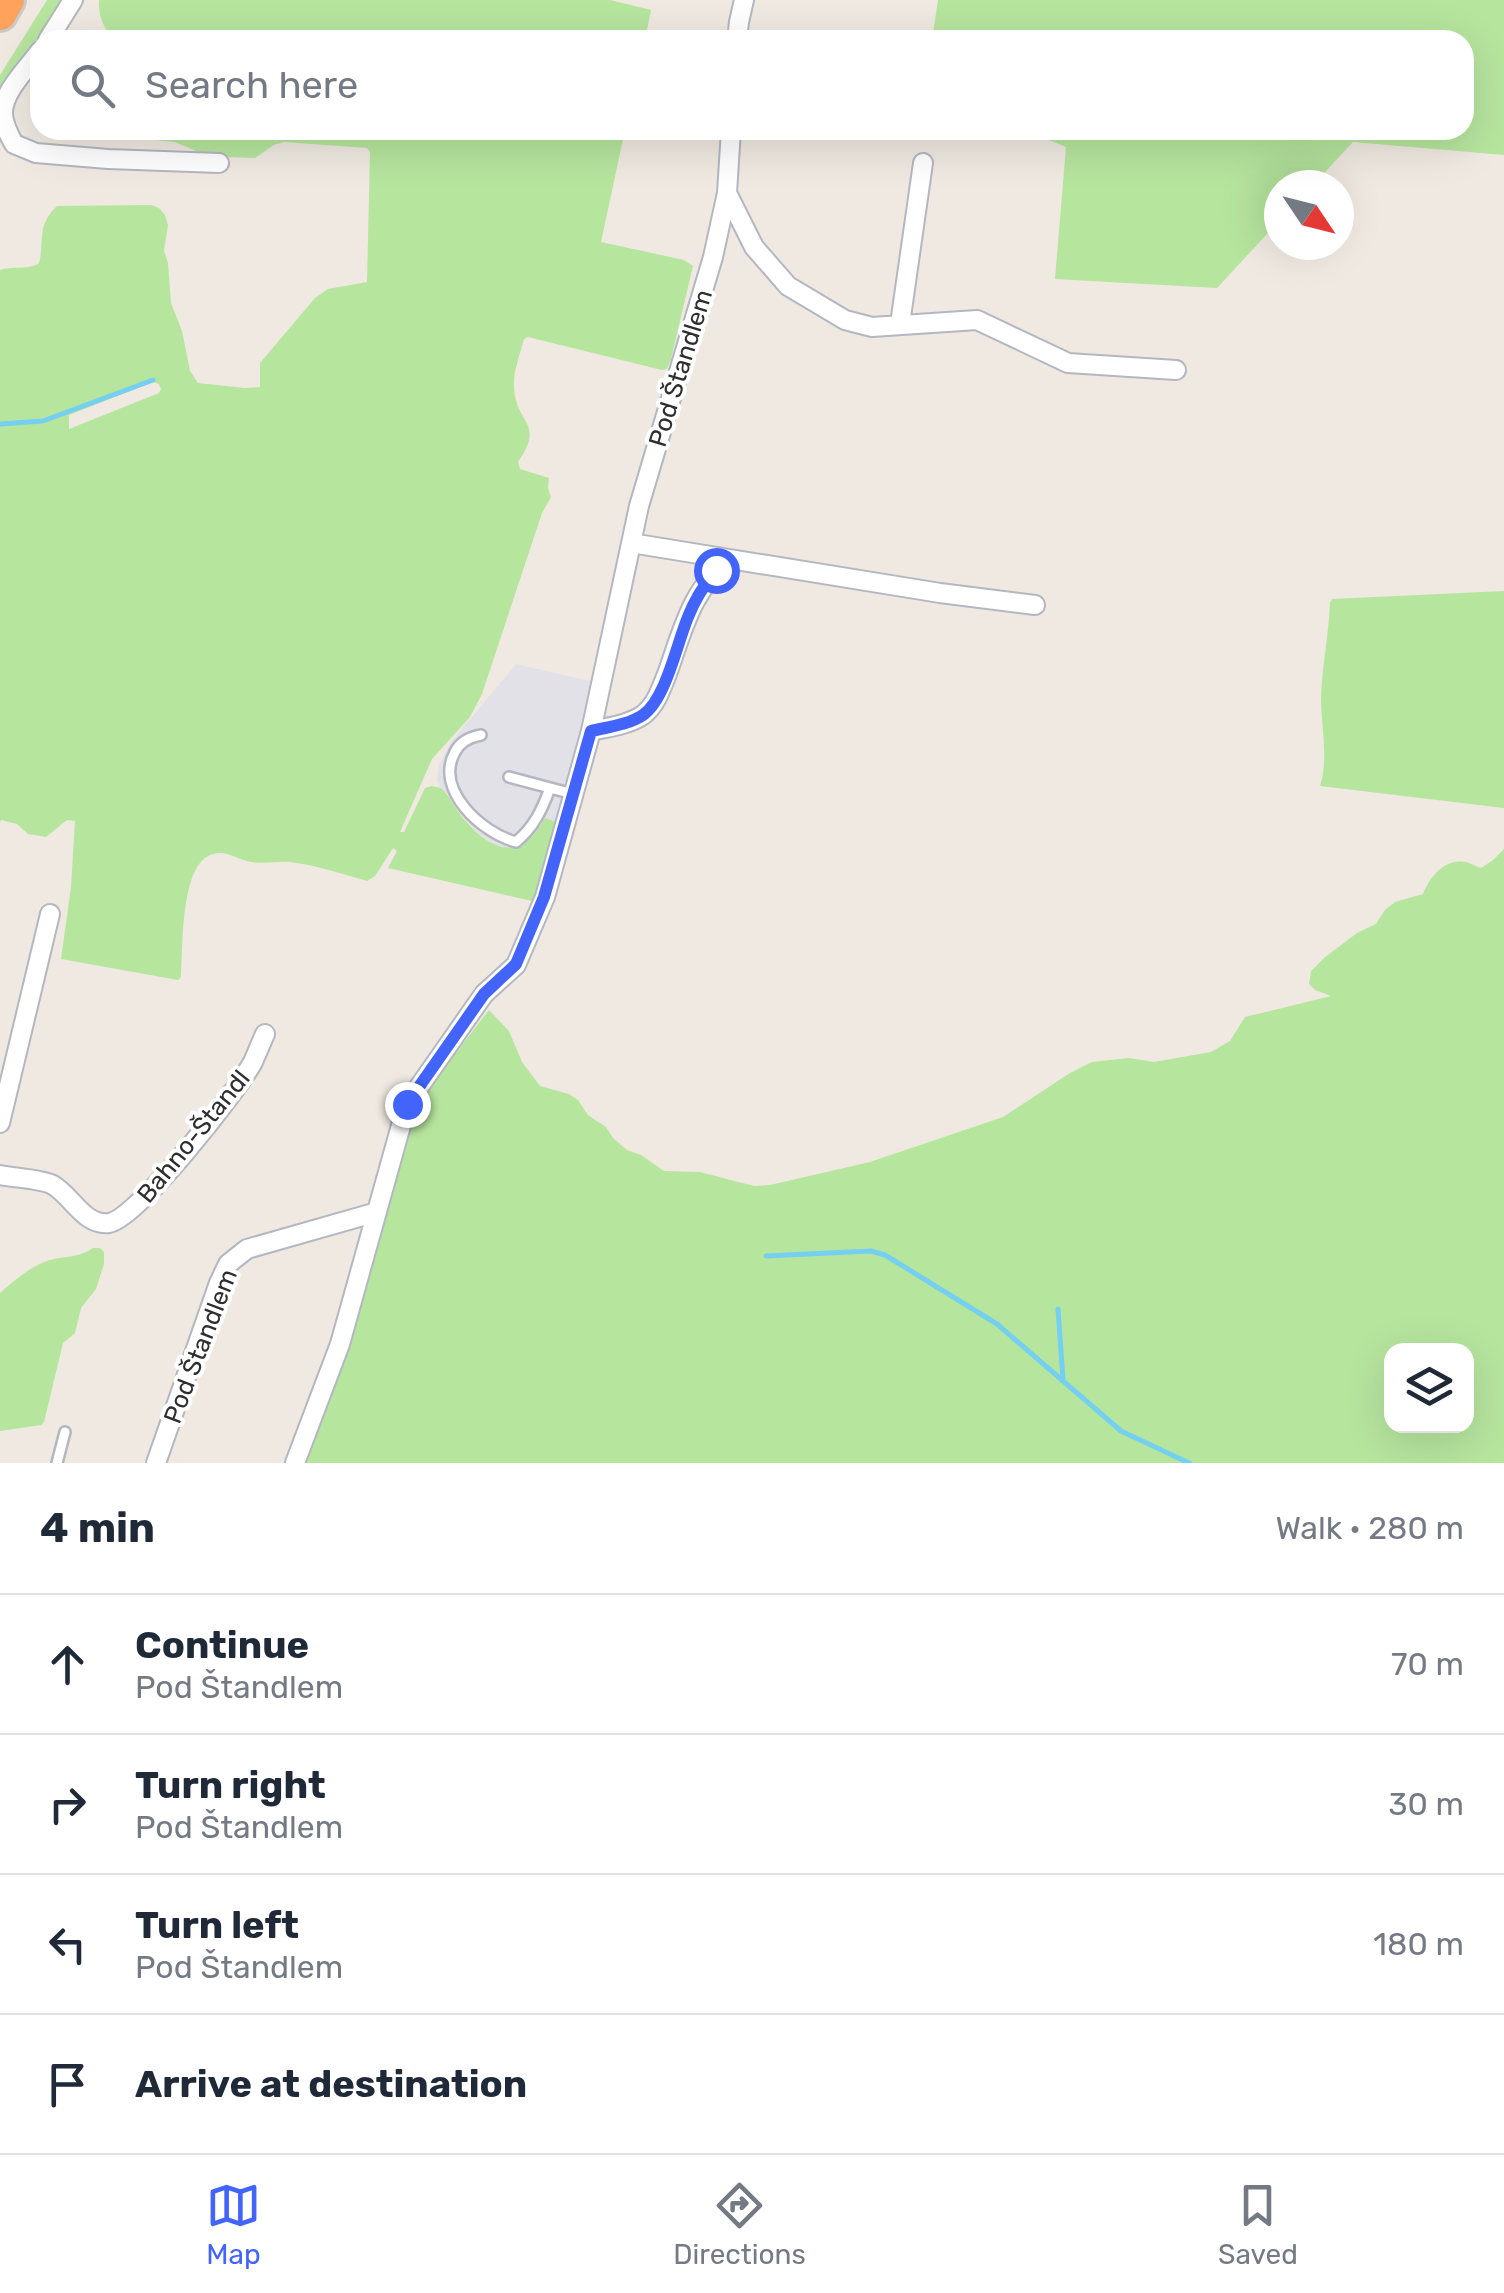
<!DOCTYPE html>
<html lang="en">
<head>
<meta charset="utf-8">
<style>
  body { margin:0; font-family:Rubik,sans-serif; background:#f2f2f3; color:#1f2937 }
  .controls { position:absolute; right:30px; bottom:30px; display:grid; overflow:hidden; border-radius:20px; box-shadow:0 10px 40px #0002 }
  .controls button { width:90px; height:90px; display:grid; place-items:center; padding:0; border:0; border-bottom:2px solid #e0e1e3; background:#fff; color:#1f2937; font:50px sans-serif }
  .compass { position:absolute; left:1264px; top:170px; width:90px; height:90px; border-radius:50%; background:#fff; box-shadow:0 10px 40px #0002; rotate:125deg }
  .stop { position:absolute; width:30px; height:30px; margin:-22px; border:8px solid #4264fb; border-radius:50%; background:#fff }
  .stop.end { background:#4264fb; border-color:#fff; box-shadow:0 2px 10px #0008 }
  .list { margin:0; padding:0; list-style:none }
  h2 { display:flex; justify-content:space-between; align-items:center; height:130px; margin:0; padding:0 40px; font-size:42px }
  h2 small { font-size:32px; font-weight:400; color:#747a83 }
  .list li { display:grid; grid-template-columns:65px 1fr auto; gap:30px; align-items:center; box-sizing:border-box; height:140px; padding:0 40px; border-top:2px solid #e0e1e3 }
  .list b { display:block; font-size:38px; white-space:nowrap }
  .list p { margin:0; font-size:32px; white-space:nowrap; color:#747a83 }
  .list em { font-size:32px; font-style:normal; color:#747a83 }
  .icon { flex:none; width:55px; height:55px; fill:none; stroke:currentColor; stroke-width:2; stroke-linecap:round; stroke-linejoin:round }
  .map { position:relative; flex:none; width:1504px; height:1463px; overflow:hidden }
  .search { position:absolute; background:#fff; box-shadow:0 10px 40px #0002; left:30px; right:30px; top:30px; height:110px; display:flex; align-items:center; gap:25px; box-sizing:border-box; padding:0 35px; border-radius:30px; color:#747a83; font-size:38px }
  .sheet { height:690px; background:#fff }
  nav { display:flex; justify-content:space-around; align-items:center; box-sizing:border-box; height:140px; border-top:2px solid #e0e1e3; background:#fff; font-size:28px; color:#747a83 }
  nav a { display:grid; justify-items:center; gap:5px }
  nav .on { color:#4264fb }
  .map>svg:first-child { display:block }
  .industrial { fill:#e3e1e8 }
  .green { fill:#b6e59e; fill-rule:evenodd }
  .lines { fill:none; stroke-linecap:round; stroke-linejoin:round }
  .stream { stroke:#75cff0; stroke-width:5 }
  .lane-casing { stroke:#b4b7c1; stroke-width:14 }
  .street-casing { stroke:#b4b7c1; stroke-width:22 }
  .highway-casing { stroke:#c9c9c9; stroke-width:38 }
  .lane { stroke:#fff; stroke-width:9 }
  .street { stroke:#fff; stroke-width:18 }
  .highway { stroke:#ffa35c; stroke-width:32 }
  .route { stroke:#4264fb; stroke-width:12 }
  .labels { text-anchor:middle; stroke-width:8; stroke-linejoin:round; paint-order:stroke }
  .street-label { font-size:25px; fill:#2e2e2e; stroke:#fff }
</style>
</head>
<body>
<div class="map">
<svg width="1504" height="1463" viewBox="0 0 1504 1463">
  <rect width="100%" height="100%" fill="#efe9e1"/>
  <path class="industrial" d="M 516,664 L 594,682 L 556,822 L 545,818 L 537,833 L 528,842 L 509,849 L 496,846 L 473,829 L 447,794 L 440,787 L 437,780 L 439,765 L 451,742 Z"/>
  <path class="green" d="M 47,0 L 68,0 L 0,97 L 0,75 Z
    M 99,0 L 610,0 L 651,10 L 645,40 L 117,40 C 104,31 98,16 99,0 Z
    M 938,0 L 1504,0 L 1504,155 L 1353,142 L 1313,185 L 1279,185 L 1279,221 L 1217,288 L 1055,279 L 1066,147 L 1024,130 L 1464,130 L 1464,40 L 932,40 Z
    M 142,130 L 625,130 L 601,242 L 684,260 L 693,266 L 671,359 L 667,369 L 662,370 L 528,337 L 524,339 C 520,354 513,372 514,387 C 515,424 546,422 518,462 L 520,469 L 549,478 L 548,488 L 551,497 L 542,513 L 482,694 L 470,717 L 432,759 L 400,832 L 404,832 L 425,788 L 432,786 L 441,788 C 449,795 453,805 460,814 C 488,850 520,865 545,818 L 556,822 L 536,902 L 388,868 L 397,851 L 393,848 L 375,876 L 367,881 C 342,874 316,865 290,862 C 277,861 264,864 251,862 C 237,860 228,850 213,854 C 180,862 183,948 181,977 L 178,980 L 61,959 L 71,887 L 75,821 L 67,820 L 46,837 L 28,834 L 17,824 L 1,820 L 0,823 L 0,270 C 12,266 30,270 39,263 C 45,240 36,226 57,206 L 151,205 L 159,208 L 165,215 L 168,225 L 164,251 L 168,263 L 171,303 L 182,331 L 190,371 L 198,383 L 245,388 L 260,387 L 260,363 L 315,298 L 328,289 L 367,282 L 370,152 L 367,148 L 284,142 L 274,145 L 255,158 L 226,157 L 196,151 L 175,142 L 155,140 ZM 153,382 L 159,384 L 161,389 L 159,393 L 69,429 L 69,415 Z
    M 1504,591 L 1504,808 L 1320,786 C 1329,760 1321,726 1321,698 C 1322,666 1329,634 1330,602 L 1332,599 Z
    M 1504,849 L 1504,1463 L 301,1463 L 406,1117 L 489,1010 L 509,1031 L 522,1062 L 540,1086 L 569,1094 L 578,1100 L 588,1115 L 606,1127 L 613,1138 L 627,1150 L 641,1155 L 664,1171 L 700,1172 L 754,1186 L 770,1185 L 870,1162 L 1003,1117 L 1070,1073 L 1092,1062 L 1129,1058 L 1154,1062 L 1211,1052 L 1230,1041 L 1245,1017 L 1331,996 L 1315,990 L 1309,984 L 1311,971 L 1324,958 L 1357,933 L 1376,924 L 1385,910 L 1395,902 L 1423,894 C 1430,877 1444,858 1466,862 C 1471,863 1476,867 1481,868 L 1493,860 ZM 1392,1350 L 1466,1350 L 1466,1426 L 1392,1426 Z
    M 93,1248 L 100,1248 L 104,1252 L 104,1264 L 96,1289 L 81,1308 L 75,1333 L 63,1343 L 44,1422 L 41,1425 L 0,1431 L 0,1293 C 15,1280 28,1268 47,1261 C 65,1255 77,1259 93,1248 Z"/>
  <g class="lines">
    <path class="stream" d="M 0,424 L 43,421 L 153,380
      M 766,1256 L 871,1251 L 885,1255 L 997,1324 L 1121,1431 L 1189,1463
      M 1058,1309 L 1063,1379"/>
    <g class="lane-casing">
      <path id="lane" d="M 481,735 C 470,737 460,742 455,752 C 434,790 482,833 516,842 C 534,827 542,810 550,788
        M 509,777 L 573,794
        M 57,1463 L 65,1432"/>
    </g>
    <g class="street-casing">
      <path id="street" d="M 48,40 L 73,0
        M 737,40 L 739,22 L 744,0
        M 40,51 C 28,68 3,91 3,113 C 3,123 9,135 14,144 L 36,153 L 108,159 L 219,163
        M 727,193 L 754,247 L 788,286 L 845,320 L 872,327 L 977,320 L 1068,363 L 1176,370
        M 900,324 L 923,163
        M 631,543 L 940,593 L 1035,605
        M 591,731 C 609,727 628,725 643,715 C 656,705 661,689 667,674 C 682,633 692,585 732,560
        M 0,1123 L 50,914
        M 0,1175 C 14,1178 42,1179 53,1185 C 72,1196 84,1226 109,1223 C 137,1219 238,1090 253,1062 C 257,1053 261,1043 265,1034
        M 156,1463 L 219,1283 L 228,1264 L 247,1249 L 377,1212
        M 295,1463 L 340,1344 L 407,1104 L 484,994 L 516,965 L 545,897 L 591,731 L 639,506 L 713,257 L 727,193 L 731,130"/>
    </g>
    <g class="highway-casing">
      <path id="highway" d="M 0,14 L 8,0"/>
    </g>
    <use href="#lane" class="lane"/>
    <use href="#street" class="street"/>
    <use href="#highway" class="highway"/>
  </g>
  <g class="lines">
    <path class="route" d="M 407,1104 L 484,994 L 516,964 L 544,897 L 591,731 C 608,727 628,725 643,715 C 666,699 677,643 688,617 C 695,599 704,585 716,570"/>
  </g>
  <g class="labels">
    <g class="street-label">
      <text transform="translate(680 368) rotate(-73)" y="9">Pod Štandlem</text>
      <text transform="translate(193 1136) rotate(-51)" y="9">Bahno-Štandl</text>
      <text transform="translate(200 1346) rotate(-69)" y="9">Pod Štandlem</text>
    </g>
  </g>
</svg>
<div class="controls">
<button><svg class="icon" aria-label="layers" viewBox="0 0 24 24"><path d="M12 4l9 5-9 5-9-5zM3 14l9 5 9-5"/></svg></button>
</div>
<svg class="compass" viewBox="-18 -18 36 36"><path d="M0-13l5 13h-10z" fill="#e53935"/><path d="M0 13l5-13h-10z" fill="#747a83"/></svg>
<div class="stop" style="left:716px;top:570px"></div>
<div class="stop end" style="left:407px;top:1104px"></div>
<div class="search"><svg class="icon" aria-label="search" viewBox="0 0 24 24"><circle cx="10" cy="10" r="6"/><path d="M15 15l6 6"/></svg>Search here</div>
</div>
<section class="sheet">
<h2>4 min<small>Walk · 280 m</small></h2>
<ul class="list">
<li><svg class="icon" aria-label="ahead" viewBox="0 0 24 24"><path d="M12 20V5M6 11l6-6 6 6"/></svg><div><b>Continue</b><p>Pod Štandlem</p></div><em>70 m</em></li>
<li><svg class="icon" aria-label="right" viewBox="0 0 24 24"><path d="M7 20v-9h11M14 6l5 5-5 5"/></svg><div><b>Turn right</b><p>Pod Štandlem</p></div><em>30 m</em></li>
<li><svg class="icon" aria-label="left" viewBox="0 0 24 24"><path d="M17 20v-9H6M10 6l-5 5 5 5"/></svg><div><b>Turn left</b><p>Pod Štandlem</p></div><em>180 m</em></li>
<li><svg class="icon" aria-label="arrive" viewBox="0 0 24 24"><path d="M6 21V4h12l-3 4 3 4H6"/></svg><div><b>Arrive at destination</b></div></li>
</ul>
</section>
<nav>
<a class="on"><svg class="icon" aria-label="map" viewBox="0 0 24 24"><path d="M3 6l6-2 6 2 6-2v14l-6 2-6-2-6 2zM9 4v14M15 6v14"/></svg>Map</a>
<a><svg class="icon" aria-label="directions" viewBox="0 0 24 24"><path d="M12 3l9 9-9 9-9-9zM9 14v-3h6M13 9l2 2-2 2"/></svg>Directions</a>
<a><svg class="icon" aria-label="saved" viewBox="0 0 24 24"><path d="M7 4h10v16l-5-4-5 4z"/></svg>Saved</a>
</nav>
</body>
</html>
